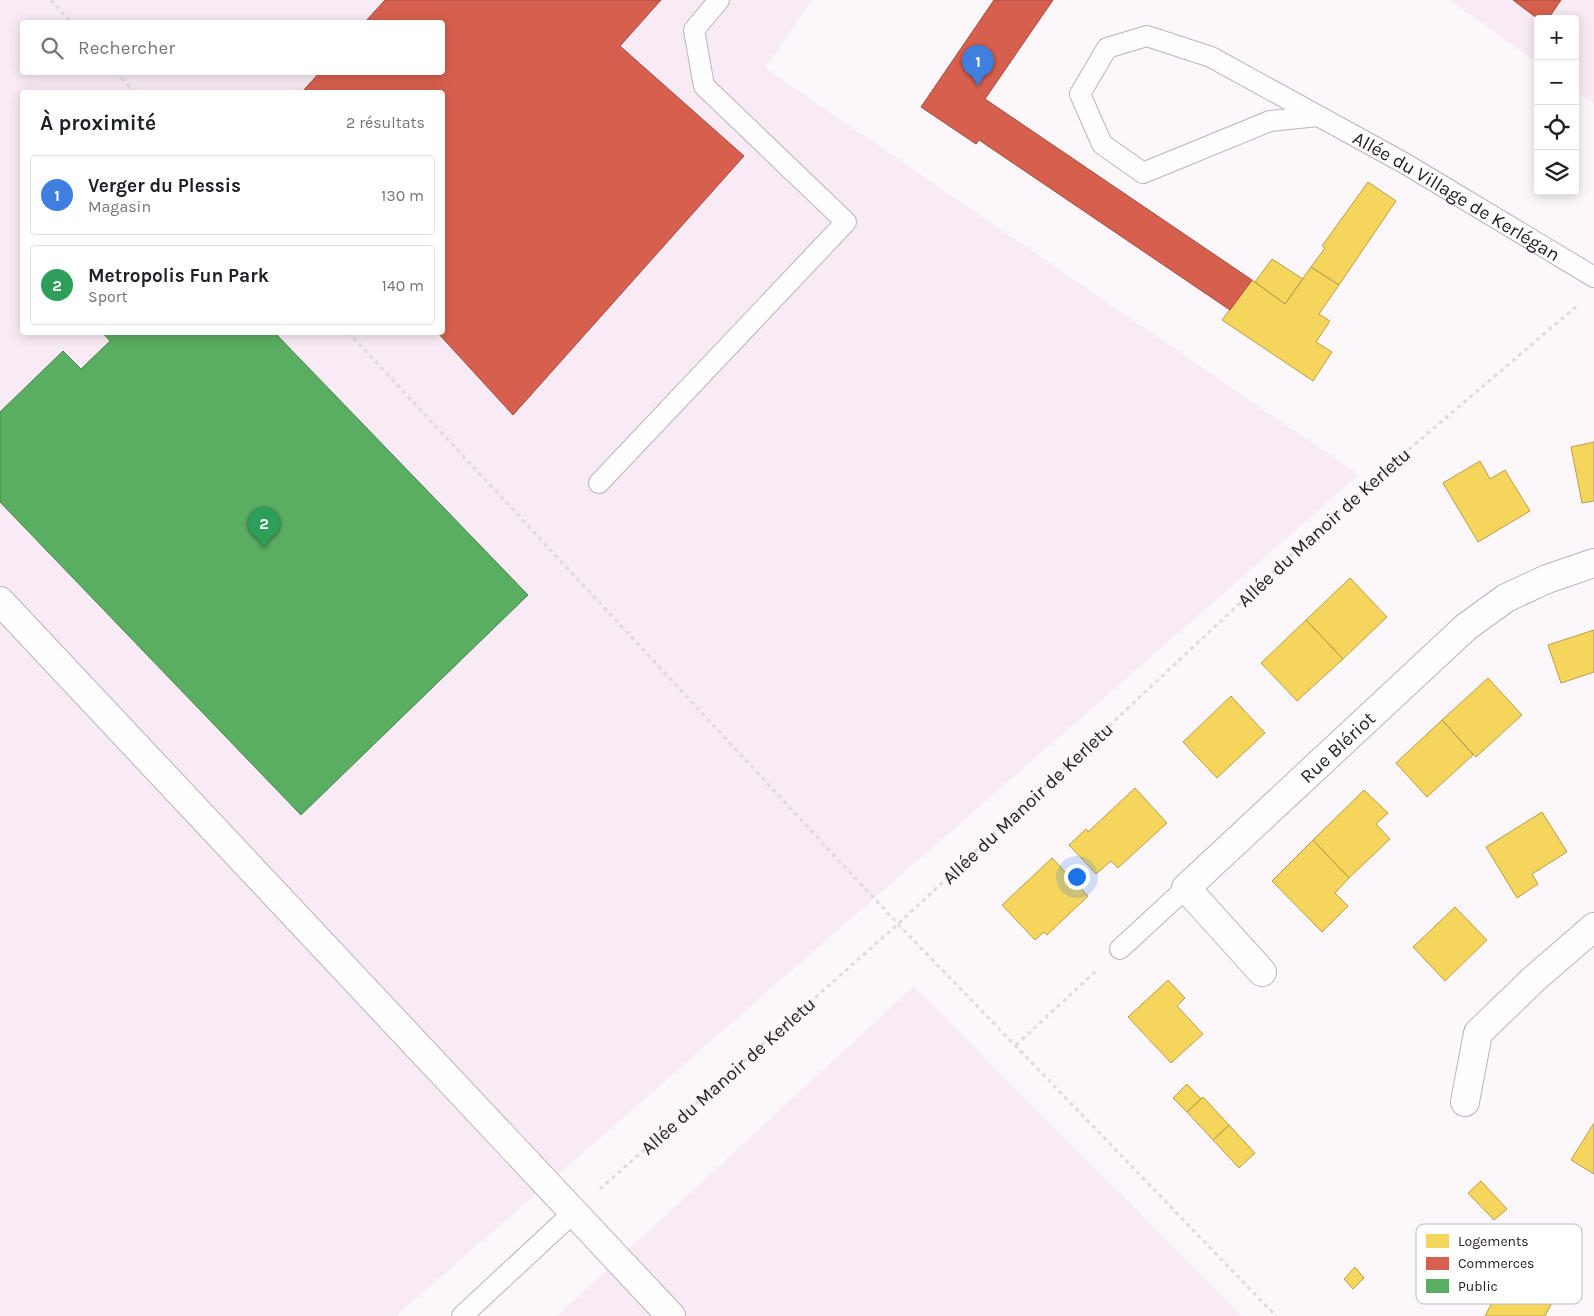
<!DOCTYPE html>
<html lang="fr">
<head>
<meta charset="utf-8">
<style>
  body { margin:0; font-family:Karla,sans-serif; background:#f2f2f2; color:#202124 }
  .controls { position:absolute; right:15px; top:15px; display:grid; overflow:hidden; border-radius:5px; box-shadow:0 2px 12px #0003 }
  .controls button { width:45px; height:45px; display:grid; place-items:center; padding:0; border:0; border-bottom:1px solid #e0e0e0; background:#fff; color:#202124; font:25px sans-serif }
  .you { position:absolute; left:1076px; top:876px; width:18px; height:18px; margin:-12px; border:4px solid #fff; border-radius:50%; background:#1a73e8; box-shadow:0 0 0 8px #1a73e833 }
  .badge { display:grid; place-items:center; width:32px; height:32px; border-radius:50%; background:#111827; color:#fff; font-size:16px; font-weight:700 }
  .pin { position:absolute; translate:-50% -41px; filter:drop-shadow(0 1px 2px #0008) }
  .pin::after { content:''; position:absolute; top:26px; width:18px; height:15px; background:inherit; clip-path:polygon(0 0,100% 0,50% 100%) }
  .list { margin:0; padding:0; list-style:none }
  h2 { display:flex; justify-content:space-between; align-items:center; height:65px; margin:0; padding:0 20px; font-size:21px }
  h2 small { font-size:16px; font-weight:400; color:#757577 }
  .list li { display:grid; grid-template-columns:32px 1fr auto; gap:15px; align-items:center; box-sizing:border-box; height:80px; margin:0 10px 10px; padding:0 10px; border:1px solid #e0e0e0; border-radius:5px }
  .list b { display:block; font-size:19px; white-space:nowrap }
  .list p { margin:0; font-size:16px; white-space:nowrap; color:#757577 }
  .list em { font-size:16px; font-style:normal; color:#757577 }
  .icon { flex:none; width:28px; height:28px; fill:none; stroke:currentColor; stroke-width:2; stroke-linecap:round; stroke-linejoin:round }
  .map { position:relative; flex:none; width:1594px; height:1316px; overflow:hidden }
  .search { position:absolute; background:#fff; box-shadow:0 2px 12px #0003; left:20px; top:20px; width:425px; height:55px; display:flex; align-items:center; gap:12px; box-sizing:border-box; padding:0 18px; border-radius:5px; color:#757577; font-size:19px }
  .panel { position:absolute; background:#fff; box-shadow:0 2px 12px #0003; left:20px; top:90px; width:425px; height:245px; border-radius:5px }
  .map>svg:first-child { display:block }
  .built { fill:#f8ebf5; fill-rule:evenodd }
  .homes { fill:#f6d55c; stroke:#b89f4c }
  .shops { fill:#d6604d; stroke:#a24d41 }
  .public { fill:#5aae61; stroke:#4b844f }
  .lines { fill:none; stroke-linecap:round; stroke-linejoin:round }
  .service-casing { stroke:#bab4b8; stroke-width:22 }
  .minor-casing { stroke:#bab4b8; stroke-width:30 }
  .path { stroke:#dedcdd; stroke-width:3; stroke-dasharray:4 4; stroke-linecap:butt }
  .service { stroke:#fffefe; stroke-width:20 }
  .minor { stroke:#fffefe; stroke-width:28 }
  .labels { text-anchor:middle; stroke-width:5; stroke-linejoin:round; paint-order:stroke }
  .street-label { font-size:19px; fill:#272126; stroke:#fff }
  .key { fill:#fff; stroke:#bebcbe; stroke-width:1 }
  .key-label { font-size:14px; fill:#272126 }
</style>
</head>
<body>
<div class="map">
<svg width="1594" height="1316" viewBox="0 0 1594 1316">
  <rect width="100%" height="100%" fill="#fcf7fb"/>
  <path class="built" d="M 0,0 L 812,0 L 765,68 L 1359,475 L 396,1316 L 0,1316 ZM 22,22 L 442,22 L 442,72 L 22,72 ZM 22,92 L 442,92 L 442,332 L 22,332 Z
    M 1450,0 L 1594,0 L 1594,104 L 1575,90 L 1575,19 L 1538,19 L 1538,63 Z
    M 914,986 L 1242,1316 L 557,1316 Z"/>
  <path class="homes" d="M 1368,182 L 1396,201 L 1339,285 L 1311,267 L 1325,248 L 1322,246 Z
    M 1272,259 L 1303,279 L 1285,304 L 1255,282 Z
    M 1311,267 L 1339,285 L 1319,314 L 1330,321 L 1316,342 L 1332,352 L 1313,381 L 1222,320 L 1252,280 L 1285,304 Z
    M 1594,442 L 1594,501 L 1582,503 L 1571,447 Z
    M 1480,461 L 1490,479 L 1505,470 L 1530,511 L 1478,542 L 1443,483 Z
    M 1350,578 L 1387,617 L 1343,659 L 1306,620 Z
    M 1306,620 L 1343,659 L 1297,701 L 1261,663 Z
    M 1594,630 L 1594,672 L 1561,683 L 1548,645 Z
    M 1488,678 L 1522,715 L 1476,757 L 1442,720 Z
    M 1231,696 L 1265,733 L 1217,778 L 1183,742 Z
    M 1442,720 L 1473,755 L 1427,797 L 1396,763 Z
    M 1135,788 L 1167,823 L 1118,868 L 1111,861 L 1096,874 L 1069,845 L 1086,829 L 1088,832 Z
    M 1364,790 L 1388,813 L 1376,824 L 1390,839 L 1349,878 L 1313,840 Z
    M 1542,812 L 1567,852 L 1532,874 L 1538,884 L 1517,898 L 1486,847 Z
    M 1313,840 L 1349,878 L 1335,893 L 1348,906 L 1322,932 L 1272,881 Z
    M 1052,858 L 1088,896 L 1047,935 L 1044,932 L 1035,940 L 1002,905 Z
    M 1455,907 L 1487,940 L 1445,981 L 1413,947 Z
    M 1168,980 L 1185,998 L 1177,1006 L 1203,1034 L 1171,1063 L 1128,1017 Z
    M 1187,1084 L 1201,1099 L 1187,1112 L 1173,1098 Z
    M 1203,1097 L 1229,1125 L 1213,1140 L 1187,1112 Z
    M 1594,1123 L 1594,1174 L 1571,1160 Z
    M 1229,1125 L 1255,1153 L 1239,1168 L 1213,1140 Z
    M 1481,1181 L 1507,1209 L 1494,1220 L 1468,1193 Z
    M 1355,1267 L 1364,1278 L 1353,1289 L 1344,1279 Z
    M 1508,1272 L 1555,1297 L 1545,1316 L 1485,1316 Z"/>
  <path class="shops" d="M 385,0 L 661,0 L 620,46 L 744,156 L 513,415 L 437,332 L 442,332 L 442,92 L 302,92 L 320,72 L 442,72 L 442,22 L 365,22 Z
    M 994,0 L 1053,0 L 985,99 L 1252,280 L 1230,310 L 979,140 L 976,144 L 921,107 Z
    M 1513,0 L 1561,0 L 1548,19 L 1538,19 Z"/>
  <path class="public" d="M 102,332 L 274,332 L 528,595 L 301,815 L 0,502 L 0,412 L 63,351 L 81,369 L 110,341 Z"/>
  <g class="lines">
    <g class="service-casing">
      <g id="service">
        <path id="s2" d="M 1318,116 L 1270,121 L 1143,173 L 1102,144 L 1080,94 L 1107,48 L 1147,36 L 1211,57 L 1404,163 L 1594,277"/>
        <path d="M 599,483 L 846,222 L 704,86 L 694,30 L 719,0"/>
        <path d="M 1120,949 L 1186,888"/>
        <path d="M 462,1316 L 574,1212"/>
      </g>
    </g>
    <g class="minor-casing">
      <g id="minor">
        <path d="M 0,601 L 671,1316"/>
        <path id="s3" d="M 1262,972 L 1186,888 L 1466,627 L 1506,598 L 1547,579 L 1594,563"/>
        <path d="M 1465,1102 L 1478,1033 L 1535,978 L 1594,927"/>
      </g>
    </g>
    <g class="path">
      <path d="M 51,0 L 71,22"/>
      <path d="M 116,72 L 134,92"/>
      <path d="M 348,332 L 898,924 L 1276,1316"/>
      <path d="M 1016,1045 L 1098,969"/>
      <path id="s1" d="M 600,1189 L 898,924 L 1305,542 L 1393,463 L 1578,305"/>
    </g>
    <use href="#service" class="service"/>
    <use href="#minor" class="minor"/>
  </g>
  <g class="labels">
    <g class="street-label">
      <text dy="7" stroke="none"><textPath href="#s2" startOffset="735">Allée du Village de Kerlégan</textPath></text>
      <text dy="7" stroke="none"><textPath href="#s1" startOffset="981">Allée du Manoir de Kerletu</textPath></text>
      <text dy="7" stroke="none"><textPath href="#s3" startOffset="320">Rue Blériot</textPath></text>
      <text dy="7" stroke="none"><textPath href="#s1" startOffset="576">Allée du Manoir de Kerletu</textPath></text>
      <text dy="7" stroke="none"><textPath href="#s1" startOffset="171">Allée du Manoir de Kerletu</textPath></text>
    </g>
  </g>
  <rect x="1416" y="1224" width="166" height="80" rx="8" class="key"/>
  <rect x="1426" y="1234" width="23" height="14" fill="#f6d55c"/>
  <rect x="1426" y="1257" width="23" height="13" fill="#d6604d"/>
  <rect x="1426" y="1279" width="23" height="14" fill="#5aae61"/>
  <g class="key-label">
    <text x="1458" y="1246">Logements</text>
    <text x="1458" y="1268">Commerces</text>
    <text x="1458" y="1291">Public</text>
  </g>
</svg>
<div class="controls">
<button>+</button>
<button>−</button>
<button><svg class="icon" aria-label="locate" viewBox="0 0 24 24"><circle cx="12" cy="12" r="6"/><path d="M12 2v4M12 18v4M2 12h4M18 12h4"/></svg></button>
<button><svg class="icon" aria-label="layers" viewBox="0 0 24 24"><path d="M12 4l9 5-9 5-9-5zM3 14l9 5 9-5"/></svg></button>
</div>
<div class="you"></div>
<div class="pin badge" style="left:978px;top:86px;background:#3f7fe0">1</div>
<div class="pin badge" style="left:264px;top:548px;background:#2e9e5b">2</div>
<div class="search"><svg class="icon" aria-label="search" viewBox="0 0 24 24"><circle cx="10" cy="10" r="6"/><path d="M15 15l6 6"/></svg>Rechercher</div>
<section class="panel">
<h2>À proximité<small>2 résultats</small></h2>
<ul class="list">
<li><span class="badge" style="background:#3f7fe0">1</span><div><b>Verger du Plessis</b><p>Magasin</p></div><em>130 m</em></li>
<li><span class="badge" style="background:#2e9e5b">2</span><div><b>Metropolis Fun Park</b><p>Sport</p></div><em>140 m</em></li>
</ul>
</section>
</div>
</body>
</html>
